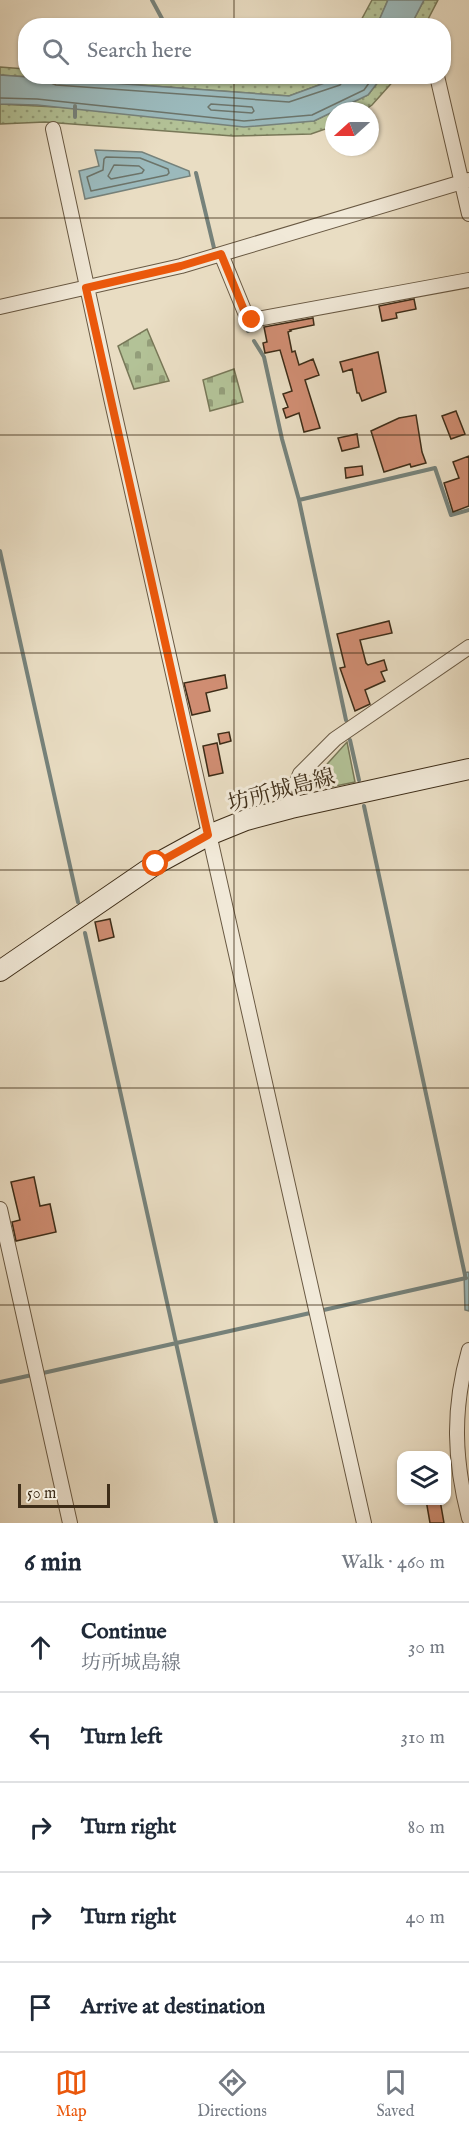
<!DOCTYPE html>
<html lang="en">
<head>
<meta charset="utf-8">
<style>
  body { margin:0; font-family:"IM FELL English","Noto Serif JP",serif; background:#f6f6f7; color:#1f2937 }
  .controls { position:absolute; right:18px; bottom:18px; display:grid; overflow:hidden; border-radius:12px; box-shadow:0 2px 4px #0004 }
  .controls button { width:54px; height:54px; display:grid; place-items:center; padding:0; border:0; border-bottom:2px solid #e0e1e3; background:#fff; color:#1f2937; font:30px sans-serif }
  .compass { position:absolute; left:325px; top:102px; width:54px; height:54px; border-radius:50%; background:#fff; box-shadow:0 2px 4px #0004; rotate:249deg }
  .scale { position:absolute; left:18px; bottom:15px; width:92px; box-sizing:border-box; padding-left:6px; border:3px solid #3e2d18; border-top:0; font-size:16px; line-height:21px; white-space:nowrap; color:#3e2d18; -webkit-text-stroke:4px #f1e9d8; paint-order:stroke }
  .stop { position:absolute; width:18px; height:18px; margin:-14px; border:4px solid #ea580c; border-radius:50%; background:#fff }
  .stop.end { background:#ea580c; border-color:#fff; box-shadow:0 2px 6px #0008 }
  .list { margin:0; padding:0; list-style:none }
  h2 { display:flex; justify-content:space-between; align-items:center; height:78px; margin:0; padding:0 24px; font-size:26px }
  h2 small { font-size:20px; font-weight:400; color:#747a83 }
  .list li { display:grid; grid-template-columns:39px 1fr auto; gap:18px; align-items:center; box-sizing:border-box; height:90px; padding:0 24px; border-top:2px solid #e0e1e3 }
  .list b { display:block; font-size:22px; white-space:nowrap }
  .list p { margin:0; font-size:20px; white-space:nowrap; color:#747a83 }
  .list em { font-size:20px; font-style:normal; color:#747a83 }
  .icon { flex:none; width:33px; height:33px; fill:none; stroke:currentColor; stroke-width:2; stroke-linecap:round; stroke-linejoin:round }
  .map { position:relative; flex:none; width:469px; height:1523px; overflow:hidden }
  .search { position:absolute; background:#fff; box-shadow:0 2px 4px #0004; left:18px; right:18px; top:18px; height:66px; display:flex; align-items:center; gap:15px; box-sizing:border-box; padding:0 21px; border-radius:24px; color:#747a83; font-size:22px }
  .sheet { height:528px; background:#fff }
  nav { display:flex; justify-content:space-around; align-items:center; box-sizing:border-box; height:84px; border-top:2px solid #e0e1e3; background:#fff; font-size:16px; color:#747a83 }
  nav a { display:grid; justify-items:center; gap:3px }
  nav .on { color:#ea580c }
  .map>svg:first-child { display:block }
  .grass { fill:url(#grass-dots); stroke:#787858; stroke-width:1.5 }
  .cemetery { fill:url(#cemetery-stones); stroke:#787858; stroke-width:1.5 }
  .park { fill:#b3c297; stroke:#787858; stroke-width:1.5 }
  .water { fill:#9bbabd; stroke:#76827b; stroke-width:1.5 }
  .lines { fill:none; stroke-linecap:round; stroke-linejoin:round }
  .shore { stroke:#6c746a; stroke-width:1.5 }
  .stream { stroke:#76827b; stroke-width:4 }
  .building { fill:#cf8d72; stroke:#3e2d18; stroke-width:1.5 }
  .minor-casing { stroke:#695943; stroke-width:16 }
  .secondary-casing { stroke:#3e2d18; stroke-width:22 }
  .minor { stroke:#f1e9d8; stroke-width:14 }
  .secondary { stroke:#f1e9d8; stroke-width:20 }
  .route { stroke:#ea580c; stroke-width:8 }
  .grid { fill:none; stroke:#3e2d18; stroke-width:1.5; stroke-opacity:0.55 }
  .labels { text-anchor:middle; stroke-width:6; stroke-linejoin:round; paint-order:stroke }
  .street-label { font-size:22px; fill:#3e2d18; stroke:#f1e9d8 }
</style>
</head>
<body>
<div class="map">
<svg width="469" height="1523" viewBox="0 0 469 1523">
  <defs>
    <pattern id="grass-dots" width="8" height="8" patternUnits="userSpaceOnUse" patternTransform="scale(1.5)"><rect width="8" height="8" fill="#b3c297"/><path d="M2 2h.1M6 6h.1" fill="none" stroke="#939e7a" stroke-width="1.8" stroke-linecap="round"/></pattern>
    <pattern id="cemetery-stones" width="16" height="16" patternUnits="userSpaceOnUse" patternTransform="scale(1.5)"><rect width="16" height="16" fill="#b3c297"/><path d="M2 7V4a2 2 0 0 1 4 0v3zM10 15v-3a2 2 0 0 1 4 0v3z" fill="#939e7a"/></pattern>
  </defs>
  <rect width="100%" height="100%" fill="#e9ddc3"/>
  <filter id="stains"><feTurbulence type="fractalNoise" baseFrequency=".00333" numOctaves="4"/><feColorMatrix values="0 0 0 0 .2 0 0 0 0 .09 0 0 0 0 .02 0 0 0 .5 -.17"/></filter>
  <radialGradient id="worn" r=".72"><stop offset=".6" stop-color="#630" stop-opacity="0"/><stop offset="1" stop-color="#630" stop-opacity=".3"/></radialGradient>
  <path class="grass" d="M 372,0 L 388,0 L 377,25 L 358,26 Z
    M 424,0 L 438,0 L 425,25 L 411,25 Z
    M 0,67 L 25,69 L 26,76 L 341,77 L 289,96 L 0,75 Z
    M 382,77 L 397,77 L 372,105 L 363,111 L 334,111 L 368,95 Z
    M 0,104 L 314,121 L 334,111 L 334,126 L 311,134 L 233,136 L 45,122 L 0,124 Z"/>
  <path class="cemetery" d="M 147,329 L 169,381 L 134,389 L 118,346 Z
    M 234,369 L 243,402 L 210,411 L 203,380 Z"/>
  <path class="park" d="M 347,742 L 355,782 L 316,790 L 310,783 Z"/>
  <path class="water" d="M 388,0 L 424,0 L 411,25 L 377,25 Z
    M 0,75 L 289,96 L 341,77 L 382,77 L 368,95 L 314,121 L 244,127 L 37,105 L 0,104 Z
    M 95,150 L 142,152 L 189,171 L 190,176 L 85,199 L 79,171 L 99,166 Z
    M 468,1272 L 469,1273 L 469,1311 L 465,1310 L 464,1273 Z"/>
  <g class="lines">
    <path class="shore" d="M 49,76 L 51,83 L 56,85 L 289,102 L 340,85 L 343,81 L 344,76
      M 0,98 L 37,99 L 244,121 L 312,115 L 364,90 L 374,76
      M 211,104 L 252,107 L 254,111 L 252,113 L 211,110 L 208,107 Z
      M 106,157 L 140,158 L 168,169 L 169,173 L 167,175 L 91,191 L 87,177 L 103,170 L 104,159 Z
      M 114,165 L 139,166 L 144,170 L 142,173 L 111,179 L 108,176 Z"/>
    <path class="stream" d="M 152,0 L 166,26
      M 75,117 L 75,106
      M 196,173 L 214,248
      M 242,318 L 248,331
      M 254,341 L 264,357 L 282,439 L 299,500 L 346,720
      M 299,500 L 435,468 L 451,515 L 469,510
      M 0,551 L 78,902
      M 350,740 L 359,780
      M 364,806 L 465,1275
      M 85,933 L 216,1523
      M 43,1373 L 466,1278
      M 0,1382 L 32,1375"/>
  </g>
  <path class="building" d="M 414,299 L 416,309 L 396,313 L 397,318 L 382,321 L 379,306 Z
    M 313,318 L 314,325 L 290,330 L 291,331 L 288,332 L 292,352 L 295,351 L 299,365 L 313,359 L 319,375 L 305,380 L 320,428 L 304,432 L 299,413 L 286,418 L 283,409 L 288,407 L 283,394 L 292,391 L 280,350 L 265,353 L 263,343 L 267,342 L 264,327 Z
    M 378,352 L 386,392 L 362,401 L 359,393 L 357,393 L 352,369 L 343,372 L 340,362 Z
    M 456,411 L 465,434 L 451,439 L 442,416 Z
    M 416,415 L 422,452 L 426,463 L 411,467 L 410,464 L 384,472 L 371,431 L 399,418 Z
    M 357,434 L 359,447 L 342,451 L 338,438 Z
    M 469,456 L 469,506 L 453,512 L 444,483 L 459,478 L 453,462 Z
    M 362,466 L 363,475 L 346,478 L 345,468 Z
    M 389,621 L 392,633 L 360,640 L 366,663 L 368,665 L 384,660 L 387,670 L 381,672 L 385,681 L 365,690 L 370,704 L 355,711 L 340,668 L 345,667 L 337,634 Z
    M 225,675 L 227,688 L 206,693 L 210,711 L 192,715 L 184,683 Z
    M 229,732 L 231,741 L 220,744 L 218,734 Z
    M 217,743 L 223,773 L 209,776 L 203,746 Z
    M 110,919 L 114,937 L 99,941 L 95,922 Z
    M 34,1177 L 40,1206 L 50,1204 L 56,1232 L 16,1241 L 12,1222 L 20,1220 L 11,1182 Z
    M 426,1500 L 440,1500 L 444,1523 L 430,1523 Z"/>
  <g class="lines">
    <g class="minor-casing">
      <path id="minor" d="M 437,76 L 469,214
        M 53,129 L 111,398 L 364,1523
        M 221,254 L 246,315 L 252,320 L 469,280
        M 0,307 L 181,266 L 469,180
        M 291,808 L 292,793 L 300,774 L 335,739 L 469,647
        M 0,1209 L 70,1523
        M 469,1350 C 452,1409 454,1460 469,1518"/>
    </g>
    <g class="secondary-casing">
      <path id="secondary" d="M 0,971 L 156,864 L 209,835 L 246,820 L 291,808 L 469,769"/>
    </g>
    <use href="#minor" class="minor"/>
    <use href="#secondary" class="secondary"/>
  </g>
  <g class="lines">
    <path class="route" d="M 156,864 L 208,835 L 86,288 L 181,266 L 221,254 L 246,315 L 252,320"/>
  </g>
  <path class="grid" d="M 234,0 L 234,26M 234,76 L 234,1523M 0,218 L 469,218M 0,435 L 469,435M 0,653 L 469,653M 0,870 L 469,870M 0,1088 L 469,1088M 0,1305 L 469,1305"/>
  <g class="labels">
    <g class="street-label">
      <text transform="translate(281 789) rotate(-15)" y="8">坊所城島線</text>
    </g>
  </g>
  <rect width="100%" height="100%" filter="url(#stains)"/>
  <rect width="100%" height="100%" fill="url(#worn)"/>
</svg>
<div class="controls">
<button><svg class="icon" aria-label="layers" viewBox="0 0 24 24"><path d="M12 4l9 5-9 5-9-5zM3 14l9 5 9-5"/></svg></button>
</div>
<svg class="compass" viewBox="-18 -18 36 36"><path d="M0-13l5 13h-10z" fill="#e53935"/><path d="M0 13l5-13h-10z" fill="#747a83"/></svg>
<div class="scale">50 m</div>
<div class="stop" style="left:156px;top:864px"></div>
<div class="stop end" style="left:252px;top:320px"></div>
<div class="search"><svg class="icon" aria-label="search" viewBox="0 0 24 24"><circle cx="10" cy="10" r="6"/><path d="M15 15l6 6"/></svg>Search here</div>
</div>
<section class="sheet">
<h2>6 min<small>Walk · 460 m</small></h2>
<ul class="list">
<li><svg class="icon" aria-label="ahead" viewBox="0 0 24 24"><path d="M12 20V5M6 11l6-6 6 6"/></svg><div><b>Continue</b><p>坊所城島線</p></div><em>30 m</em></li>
<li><svg class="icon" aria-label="left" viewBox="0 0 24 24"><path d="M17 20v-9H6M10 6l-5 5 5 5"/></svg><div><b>Turn left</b></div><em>310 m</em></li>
<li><svg class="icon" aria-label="right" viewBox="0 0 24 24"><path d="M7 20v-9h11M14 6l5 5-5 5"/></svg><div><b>Turn right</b></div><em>80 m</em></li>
<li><svg class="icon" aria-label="right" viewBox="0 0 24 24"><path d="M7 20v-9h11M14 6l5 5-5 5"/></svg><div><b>Turn right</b></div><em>40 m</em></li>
<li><svg class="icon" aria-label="arrive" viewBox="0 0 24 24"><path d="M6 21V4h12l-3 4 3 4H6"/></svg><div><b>Arrive at destination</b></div></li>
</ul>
</section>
<nav>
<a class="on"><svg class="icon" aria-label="map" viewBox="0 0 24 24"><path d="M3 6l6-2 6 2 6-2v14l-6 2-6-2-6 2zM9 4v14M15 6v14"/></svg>Map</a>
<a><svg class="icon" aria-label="directions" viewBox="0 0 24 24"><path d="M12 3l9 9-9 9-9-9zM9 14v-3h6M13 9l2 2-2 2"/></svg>Directions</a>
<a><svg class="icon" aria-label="saved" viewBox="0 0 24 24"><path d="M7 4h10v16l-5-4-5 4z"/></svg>Saved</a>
</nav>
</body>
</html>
